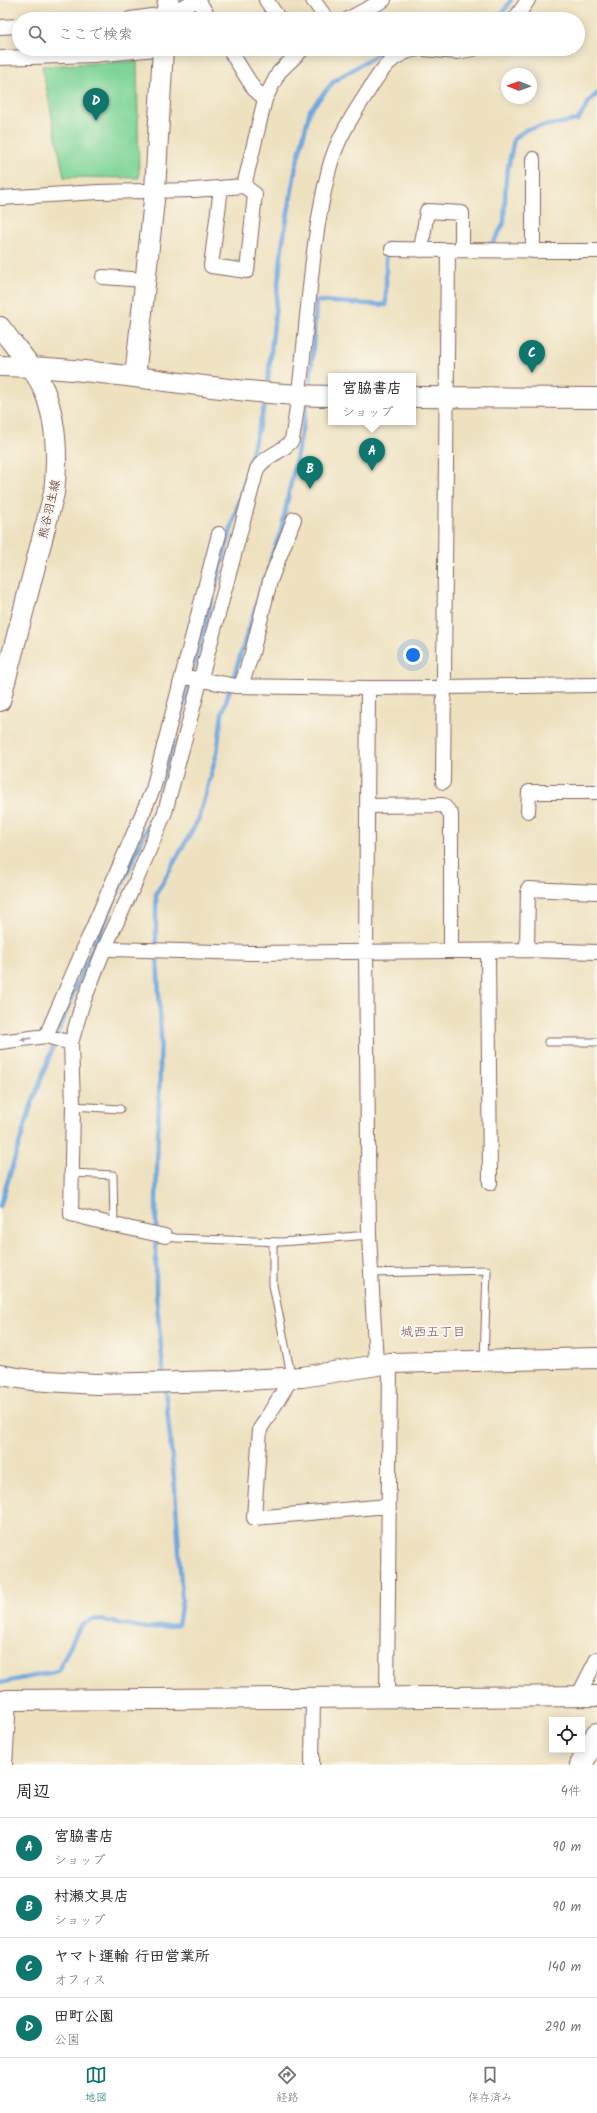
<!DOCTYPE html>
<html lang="ja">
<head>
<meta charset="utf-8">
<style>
  body { margin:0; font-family:Kalam,"Klee One",sans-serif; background:#f2f2f2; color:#222 }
  .controls { position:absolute; right:12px; bottom:12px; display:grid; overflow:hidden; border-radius:0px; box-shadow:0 2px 10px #0003 }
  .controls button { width:36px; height:36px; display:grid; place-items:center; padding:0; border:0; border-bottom:1px solid #e0e0e0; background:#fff; color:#222; font:20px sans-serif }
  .compass { position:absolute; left:501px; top:68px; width:36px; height:36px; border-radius:50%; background:#fff; box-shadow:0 2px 10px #0003; rotate:271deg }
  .you { position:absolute; left:413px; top:655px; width:14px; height:14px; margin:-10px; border:3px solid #fff; border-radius:50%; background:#1a73e8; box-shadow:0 0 0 6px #1a73e833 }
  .badge { display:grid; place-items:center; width:26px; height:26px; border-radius:50%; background:#0f766e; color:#fff; font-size:13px; font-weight:700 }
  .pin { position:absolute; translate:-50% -33px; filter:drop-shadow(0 1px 2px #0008) }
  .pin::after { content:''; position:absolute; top:21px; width:14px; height:12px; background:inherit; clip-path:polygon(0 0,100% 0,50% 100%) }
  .popup { position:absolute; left:328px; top:373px; width:88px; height:52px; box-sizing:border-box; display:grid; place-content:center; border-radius:0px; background:#fff; filter:drop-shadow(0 1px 3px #0005); font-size:13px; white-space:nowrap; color:#767676 }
  .popup b { font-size:15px; color:#222 }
  .popup::after { content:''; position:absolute; left:50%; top:100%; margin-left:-8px; border:8px solid transparent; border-top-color:#fff }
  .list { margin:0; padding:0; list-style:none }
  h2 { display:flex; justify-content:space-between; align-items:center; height:52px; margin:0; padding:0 16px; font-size:17px }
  h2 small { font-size:13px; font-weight:400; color:#767676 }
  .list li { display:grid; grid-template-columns:26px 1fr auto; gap:12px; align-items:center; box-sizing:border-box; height:60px; padding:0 16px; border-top:1px solid #e0e0e0 }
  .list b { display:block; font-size:15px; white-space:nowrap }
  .list p { margin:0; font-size:13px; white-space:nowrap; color:#767676 }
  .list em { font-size:13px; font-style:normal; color:#767676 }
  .icon { flex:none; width:22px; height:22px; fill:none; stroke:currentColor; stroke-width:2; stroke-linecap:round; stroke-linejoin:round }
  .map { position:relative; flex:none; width:597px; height:1765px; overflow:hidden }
  .search { position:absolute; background:#fff; box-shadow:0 2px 10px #0003; left:12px; right:12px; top:12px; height:44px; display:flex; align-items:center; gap:10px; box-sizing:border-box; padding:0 14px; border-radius:22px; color:#767676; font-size:15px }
  .sheet { height:292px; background:#fff }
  nav { display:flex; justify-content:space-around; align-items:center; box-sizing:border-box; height:56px; border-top:1px solid #e0e0e0; background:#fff; font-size:11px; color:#767676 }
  nav a { display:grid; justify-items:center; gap:2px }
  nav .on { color:#0f766e }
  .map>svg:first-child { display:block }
  .green { fill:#7ed498; stroke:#647a62 }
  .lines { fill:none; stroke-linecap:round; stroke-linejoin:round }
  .stream { stroke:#71a7df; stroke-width:4.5 }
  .lane-casing { stroke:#83635f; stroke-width:9 }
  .street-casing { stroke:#83635f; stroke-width:16 }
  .secondary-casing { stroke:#83635f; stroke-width:22 }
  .highway-casing { stroke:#83635f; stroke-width:24 }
  .lane { stroke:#fff; stroke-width:7 }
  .street { stroke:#fff; stroke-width:14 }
  .secondary { stroke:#fff; stroke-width:20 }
  .highway { stroke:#fff; stroke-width:22 }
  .oneway { fill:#ae9aa0 }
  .labels { text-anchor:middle; stroke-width:4; stroke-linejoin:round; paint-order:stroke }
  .street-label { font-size:12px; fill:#4a1f2b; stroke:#fbf7ec }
  .neighbourhood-label { font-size:13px; fill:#74516c; stroke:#fbf7ec }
</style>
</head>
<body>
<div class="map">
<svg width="597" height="1765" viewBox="0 0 597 1765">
  <rect width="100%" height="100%" fill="#fbf7ec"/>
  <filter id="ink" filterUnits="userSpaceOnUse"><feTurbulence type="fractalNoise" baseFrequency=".025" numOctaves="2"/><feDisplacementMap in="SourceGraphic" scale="8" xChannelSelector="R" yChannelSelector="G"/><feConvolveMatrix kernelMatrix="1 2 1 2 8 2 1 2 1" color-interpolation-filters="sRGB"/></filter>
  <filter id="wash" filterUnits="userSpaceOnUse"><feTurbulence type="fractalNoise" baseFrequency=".012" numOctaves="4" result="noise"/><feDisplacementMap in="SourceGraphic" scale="16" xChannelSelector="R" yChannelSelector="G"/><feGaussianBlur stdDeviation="0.9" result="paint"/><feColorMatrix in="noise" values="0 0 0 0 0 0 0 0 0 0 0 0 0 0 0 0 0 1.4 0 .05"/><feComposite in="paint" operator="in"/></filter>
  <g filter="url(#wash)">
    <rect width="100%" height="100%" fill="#eee1c0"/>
    <path class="green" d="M 137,61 L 139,178 L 64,177 L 42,66 Z"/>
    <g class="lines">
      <path class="stream" d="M 495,19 L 502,14 L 511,0
        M 487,245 L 493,243 L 504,223 L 506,178 L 514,139 L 527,129 L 578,120 L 590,100 L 597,94
        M 268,380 L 282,247 L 296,166 L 310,110 L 334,81 L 386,49
        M 310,390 L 316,301 L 386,305 L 386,244 L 392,244
        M 270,561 L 281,531 L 308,401
        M 0,1206 L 30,1109 L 72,995 L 155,810 L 265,404
        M 164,1379 L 156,1294 L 156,1200 L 161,1034 L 156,936 L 156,894 L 198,820 L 217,753 L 222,714 L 265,577
        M 0,1683 L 58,1671 L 80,1626 L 93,1619 L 147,1628 L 178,1625 L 182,1600 L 175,1488 L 165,1388"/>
    </g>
  </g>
  <g filter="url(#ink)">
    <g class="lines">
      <g class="lane-casing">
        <path id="lane" d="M 548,1042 L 597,1042
          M 73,1106 L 120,1109
          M 71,1173 L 113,1175 L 114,1225
          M 165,1236 L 176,1238 L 281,1242 L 369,1235
          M 273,1242 L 273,1285 L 291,1375
          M 372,1273 L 487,1270 L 484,1360"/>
      </g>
      <g class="street-casing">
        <path id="street" d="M 198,0 L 210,19
          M 266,0 L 279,19
          M 313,0 L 327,19
          M 130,19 L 167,14 L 198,0
          M 348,19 L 384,0
          M 515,19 L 528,0
          M 0,27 L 19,26
          M 229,49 L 254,89 L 265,99
          M 424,49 L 457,52 L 473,49
          M 0,58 L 93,55 L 156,49
          M 221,188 L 211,266 L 247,271 L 255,194 L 244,186
          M 0,198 L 98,192 L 194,190 L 244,186 L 265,99 L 279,72 L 303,49
          M 392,249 L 448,250 L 443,782
          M 421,250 L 427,211 L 462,213 L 462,250
          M 448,250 L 597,251
          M 533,251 L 533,159
          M 103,277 L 145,280
          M 191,678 L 236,686 L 368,688
          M 241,686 L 252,653 L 270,581 L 294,519
          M 367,806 L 443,805 L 451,814 L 451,951
          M 528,811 L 529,792 L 597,792
          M 105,947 L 110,949 L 252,953 L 527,950 L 597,952
          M 527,950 L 528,889 L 597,892
          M 488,951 L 490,1183
          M 46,1036 L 153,789 L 219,534
          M 0,1042 L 46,1036 L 71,1043 L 82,1005 L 105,947 L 136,881 L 165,812 L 257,469 C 265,455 284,452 292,440 C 308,350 307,257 329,169 C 336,141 352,116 367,93 C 380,72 391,53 417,49
          M 71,1043 L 73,1106 L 71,1214 L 114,1225 L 165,1236
          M 376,1364 L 369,1235 L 366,952 L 368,688 L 597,685
          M 292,1377 L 260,1429 L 254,1518 L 387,1506
          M 578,1696 L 597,1659
          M 387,1699 L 390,1363
          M 312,1765 L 313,1697"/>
      </g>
      <g class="secondary-casing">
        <path id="secondary" d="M 166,19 L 168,0
          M 0,327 C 14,346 34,367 44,390 C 57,422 58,458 54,493 L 0,701
          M 0,366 C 112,367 220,395 331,396
          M 135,377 L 155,191 L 163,49
          M 413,397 L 597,398
          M 0,1375 L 31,1380 L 96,1384 L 224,1381 L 302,1377 L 390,1363 L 597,1358
          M 2,1765 L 6,1700 L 597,1696"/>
      </g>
      <g class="highway-casing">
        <path id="highway" d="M 581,1765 L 597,1734"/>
      </g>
      <use href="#lane" class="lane"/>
      <use href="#street" class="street"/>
      <use href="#secondary" class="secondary"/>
      <use href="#highway" class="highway"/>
    </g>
    <defs><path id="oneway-solid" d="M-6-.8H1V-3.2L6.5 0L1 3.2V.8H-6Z"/></defs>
    <use class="oneway" href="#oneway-solid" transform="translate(26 1039) rotate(172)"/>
  </g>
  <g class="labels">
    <g class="street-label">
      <text transform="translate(49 509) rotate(-77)" y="4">熊谷羽生線</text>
    </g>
    <g class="neighbourhood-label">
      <text x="433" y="1336">城西五丁目</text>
    </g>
  </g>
</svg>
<div class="controls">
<button><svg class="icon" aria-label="locate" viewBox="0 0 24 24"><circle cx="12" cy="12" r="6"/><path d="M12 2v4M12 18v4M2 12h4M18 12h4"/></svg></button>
</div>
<svg class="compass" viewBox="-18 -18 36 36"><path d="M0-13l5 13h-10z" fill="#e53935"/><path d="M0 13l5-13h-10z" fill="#767676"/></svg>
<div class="you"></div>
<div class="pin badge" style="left:372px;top:471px">A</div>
<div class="popup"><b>宮脇書店</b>ショップ</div>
<div class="pin badge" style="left:310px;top:489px">B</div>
<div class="pin badge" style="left:532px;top:373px">C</div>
<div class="pin badge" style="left:96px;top:121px">D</div>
<div class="search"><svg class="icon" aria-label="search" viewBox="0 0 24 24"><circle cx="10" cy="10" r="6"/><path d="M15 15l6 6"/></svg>ここで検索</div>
</div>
<section class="sheet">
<h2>周辺<small>4件</small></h2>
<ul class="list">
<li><span class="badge">A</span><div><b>宮脇書店</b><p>ショップ</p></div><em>90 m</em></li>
<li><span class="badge">B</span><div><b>村瀬文具店</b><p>ショップ</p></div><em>90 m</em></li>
<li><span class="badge">C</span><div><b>ヤマト運輸 行田営業所</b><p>オフィス</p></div><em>140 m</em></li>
<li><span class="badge">D</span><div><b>田町公園</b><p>公園</p></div><em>290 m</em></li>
</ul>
</section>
<nav>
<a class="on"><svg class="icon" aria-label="map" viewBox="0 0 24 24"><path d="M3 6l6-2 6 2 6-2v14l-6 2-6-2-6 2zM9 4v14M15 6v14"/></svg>地図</a>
<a><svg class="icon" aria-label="directions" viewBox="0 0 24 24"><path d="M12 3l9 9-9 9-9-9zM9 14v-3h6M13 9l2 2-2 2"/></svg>経路</a>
<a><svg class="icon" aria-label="saved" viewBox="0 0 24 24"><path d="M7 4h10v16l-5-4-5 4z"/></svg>保存済み</a>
</nav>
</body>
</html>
